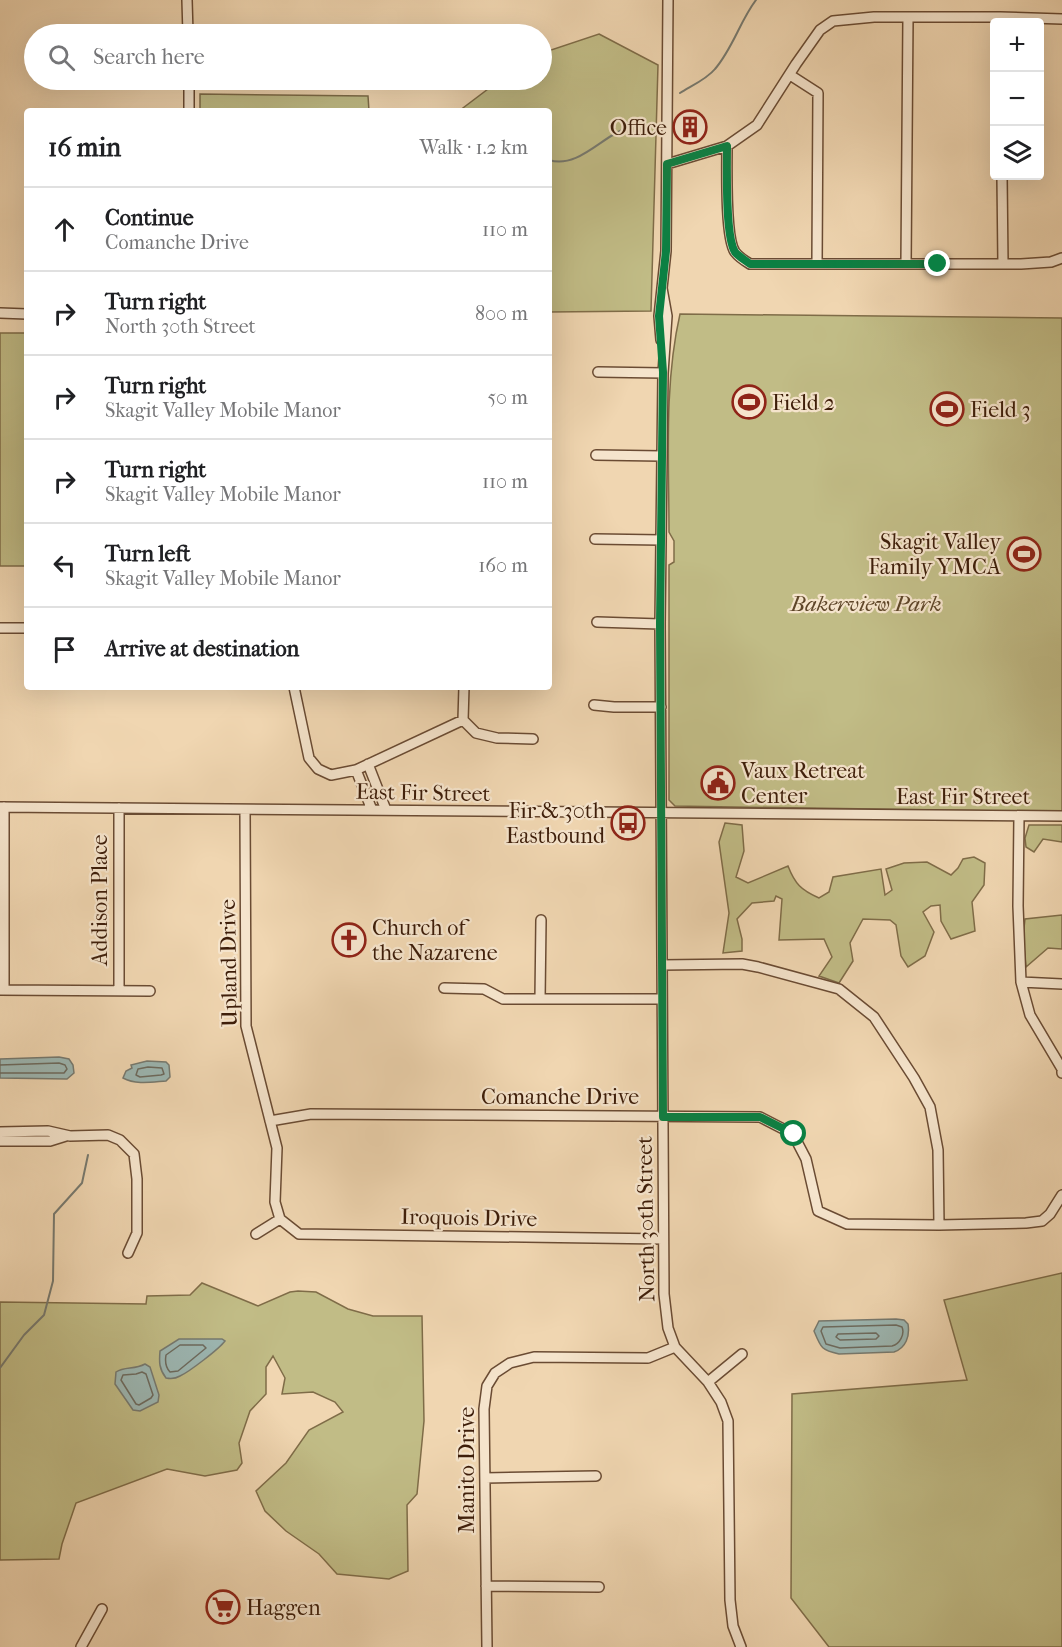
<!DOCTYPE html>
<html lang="en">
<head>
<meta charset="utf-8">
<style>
  body { margin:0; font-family:"IM FELL French Canon",serif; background:#f2f2f2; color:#202124 }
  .controls { position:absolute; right:18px; top:18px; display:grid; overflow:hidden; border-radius:6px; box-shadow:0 6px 24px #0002 }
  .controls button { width:54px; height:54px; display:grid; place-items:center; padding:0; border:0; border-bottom:2px solid #e0e0e0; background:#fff; color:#202124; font:30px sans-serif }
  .stop { position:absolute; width:18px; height:18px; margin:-14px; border:4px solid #0b8043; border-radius:50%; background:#fff }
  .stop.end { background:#0b8043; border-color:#fff; box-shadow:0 2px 6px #0008 }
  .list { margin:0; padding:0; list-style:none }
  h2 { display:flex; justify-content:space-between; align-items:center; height:78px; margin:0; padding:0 24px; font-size:26px }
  h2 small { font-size:20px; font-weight:400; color:#757577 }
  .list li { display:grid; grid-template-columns:39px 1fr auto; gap:18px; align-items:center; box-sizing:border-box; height:84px; padding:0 24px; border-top:2px solid #e0e0e0 }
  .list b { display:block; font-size:22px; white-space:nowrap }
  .list p { margin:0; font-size:20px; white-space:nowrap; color:#757577 }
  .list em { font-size:20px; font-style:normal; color:#757577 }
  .icon { flex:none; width:33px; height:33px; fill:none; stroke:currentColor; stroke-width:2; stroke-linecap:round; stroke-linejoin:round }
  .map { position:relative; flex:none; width:1062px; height:1647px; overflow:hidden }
  .search { position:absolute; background:#fff; box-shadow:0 6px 24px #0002; left:24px; top:24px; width:528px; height:66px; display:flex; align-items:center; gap:15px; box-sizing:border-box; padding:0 21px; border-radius:33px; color:#757577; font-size:22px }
  .panel { position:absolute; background:#fff; box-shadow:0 6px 24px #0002; left:24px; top:108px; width:528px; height:582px; border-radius:6px }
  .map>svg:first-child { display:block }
  .green { fill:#c1bc86; stroke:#7f6c48; stroke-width:1.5 }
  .water { fill:#9cb7b3; stroke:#76796f; stroke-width:1.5 }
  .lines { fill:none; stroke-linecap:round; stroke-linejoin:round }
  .shore { stroke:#6c6a5e; stroke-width:1.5 }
  .stream { stroke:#76796f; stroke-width:2 }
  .minor-casing { stroke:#6a4b33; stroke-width:12 }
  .minor { stroke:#f5e4cc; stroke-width:9 }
  .route { stroke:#0b8043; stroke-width:8 }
  .labels { text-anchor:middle; stroke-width:4.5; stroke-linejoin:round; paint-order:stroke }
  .poi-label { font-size:22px; fill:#3d1d09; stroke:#f5e4cc; text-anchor:start }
  .park-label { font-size:22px; font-style:italic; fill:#5e4528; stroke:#f5e4cc }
  .street-label { font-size:22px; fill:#3d1d09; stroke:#f5e4cc }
</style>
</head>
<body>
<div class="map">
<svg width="1062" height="1647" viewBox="0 0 1062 1647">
  <rect width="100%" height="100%" fill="#f0d6b1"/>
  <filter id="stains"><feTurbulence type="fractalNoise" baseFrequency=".00333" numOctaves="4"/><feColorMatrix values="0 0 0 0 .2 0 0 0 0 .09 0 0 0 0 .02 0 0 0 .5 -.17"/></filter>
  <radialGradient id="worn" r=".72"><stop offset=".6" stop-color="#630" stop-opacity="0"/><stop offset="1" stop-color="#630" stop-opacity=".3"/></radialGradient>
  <path class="green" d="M 599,34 L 658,65 L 651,311 L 549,312 L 549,111 L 459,111 L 500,80 L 542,80 L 542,53 Z
    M 200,94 L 368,96 L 369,111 L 200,111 Z
    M 680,314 L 1062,318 L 1062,812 L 675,806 L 669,800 L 669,565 L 674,562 L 674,541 L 669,532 C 669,460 664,384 680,314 Z
    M 0,333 L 27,333 L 27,566 L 0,566 Z
    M 725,823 L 742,825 L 744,851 L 736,877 L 748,883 L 788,866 C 795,884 801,890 819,898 L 829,892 L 833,877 L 881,869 L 885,895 L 892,890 L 886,869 L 904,863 L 927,862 L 951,875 L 958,868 L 963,859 L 974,857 L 985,863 L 984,885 L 972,902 L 975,931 L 951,939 L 941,921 L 940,905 L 931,906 L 923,912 L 934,932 L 925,956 L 908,967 L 901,956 L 896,925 L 890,920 L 863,919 L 850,943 L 853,961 L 839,983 L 819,976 L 832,957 L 824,939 L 779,940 L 782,899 L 776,896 L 774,901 L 752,903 L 737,919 L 742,939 L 742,951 L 723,953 L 729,913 L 719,842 Z
    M 1029,825 L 1062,825 L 1062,842 L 1043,839 L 1034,852 L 1026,847 L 1025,838 Z
    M 1062,915 L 1062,949 L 1048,948 L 1026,967 L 1023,937 L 1025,919 Z
    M 1062,1273 L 1062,1647 L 829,1647 L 791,1598 L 792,1394 L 967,1380 L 944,1300 Z
    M 202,1283 L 258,1306 L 290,1292 L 298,1291 L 316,1292 L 348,1309 L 373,1316 L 422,1316 L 424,1421 L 417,1494 L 407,1505 L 408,1571 L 389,1579 L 337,1574 L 319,1554 L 286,1531 L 265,1511 L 256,1491 L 286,1463 L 309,1430 L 343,1412 L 335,1402 L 313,1392 L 282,1394 L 285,1378 L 273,1356 L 266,1367 L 266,1394 L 250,1411 L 239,1443 L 242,1463 L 237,1470 L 205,1476 L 167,1469 L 76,1503 L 62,1544 L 59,1559 L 0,1560 L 0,1302 L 146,1304 L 147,1296 L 190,1295 Z"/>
  <path class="water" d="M 59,1057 L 69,1059 L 73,1065 L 74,1073 L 67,1079 L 0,1078 L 0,1059 Z
    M 147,1061 L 166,1062 L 169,1065 L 170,1077 L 166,1081 C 152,1082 136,1085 123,1078 L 126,1071 L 132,1068 L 131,1065 Z
    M 896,1319 L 904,1320 L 908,1324 C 910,1336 906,1348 894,1352 L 839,1354 C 821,1350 821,1348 814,1331 L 819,1321 Z
    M 179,1339 L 222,1339 L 225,1341 C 219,1349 189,1372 180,1376 C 175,1379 171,1379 166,1378 C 159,1369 159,1362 160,1351 Z
    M 145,1364 L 150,1367 L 159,1395 L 158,1402 L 140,1411 L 133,1410 L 115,1384 L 116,1372 C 125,1366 134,1370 145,1364 Z"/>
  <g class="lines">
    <path class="shore" d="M 0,1065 L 59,1063 L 65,1065 L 67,1069 L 64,1073 L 0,1073
      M 148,1067 L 162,1068 L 164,1074 L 161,1075 L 140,1077 L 136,1075 L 138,1069 Z
      M 896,1325 L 902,1327 C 905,1334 900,1344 892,1346 L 840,1348 L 826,1344 L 821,1331 L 823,1327 Z
      M 876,1333 L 879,1336 L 876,1339 L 840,1340 L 836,1337 L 838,1334 Z
      M 180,1345 L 203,1345 L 206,1348 L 178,1371 L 170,1372 C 165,1367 165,1361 166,1355 Z
      M 142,1372 L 146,1374 L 153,1395 L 151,1398 L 139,1405 L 136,1404 L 121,1380 L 123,1375 L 136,1374 Z"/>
    <path class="stream" d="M 680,93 C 691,86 707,79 715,69 C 733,48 740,21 756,0
      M 549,160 C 574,168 596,144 616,133 C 625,128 634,125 643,122
      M 0,1368 L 24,1335 L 44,1315 L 53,1281 L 54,1214 L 82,1183 L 88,1155"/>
    <g class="minor-casing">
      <path id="minor" d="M 187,0 L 188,34
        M 790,75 L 818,93 L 817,264
        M 189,80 L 189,111
        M 727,146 C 727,166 725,238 735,252 C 738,256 745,261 750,264 L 1021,264 L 1051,262 L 1062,258
        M 667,164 L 727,146 L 757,125 L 796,64 L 820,30 L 833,21 L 874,17 L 1000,17 L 1062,19
        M 1002,176 L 1003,264
        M 906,264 L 908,17
        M 662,288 L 667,316 L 663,373 L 660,624 L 664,1294 L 668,1328 L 675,1347 L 708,1382 L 721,1402 L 728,1421 L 730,1600 L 733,1626 L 741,1647
        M 0,313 L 27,314
        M 661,340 L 659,316 L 666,251 L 668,0
        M 598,372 L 663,373
        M 596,455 L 661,456
        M 595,539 L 661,540
        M 597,622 L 660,624
        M 0,628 L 27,628
        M 294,687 L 309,758 L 318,769 L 331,775 L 356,770 L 463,720 L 464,687
        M 594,705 L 614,707 L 661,707
        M 463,720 L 476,733 L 497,738 L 533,739
        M 368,764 L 386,810
        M 356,770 L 372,810
        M 0,807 L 1062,816
        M 4,807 L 4,990
        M 119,808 L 119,991
        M 245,810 L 246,1026 L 277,1148 L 275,1202 L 280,1219
        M 1019,816 L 1018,906 L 1021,982 L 1030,1015 L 1062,1069 L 1062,1073
        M 662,965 L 742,964 L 758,967 L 839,989 L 874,1017 L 914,1078 L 930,1107 L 938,1150 L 939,1225
        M 1021,982 L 1062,984
        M 444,988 L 484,989 L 503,999 L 662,999
        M 0,990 L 150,991
        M 540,999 L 541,920
        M 270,1121 L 311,1114 L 760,1117 L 793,1134 L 806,1159 L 818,1211 L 847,1224 L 939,1225 L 1026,1223 L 1042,1221 L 1050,1214 L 1062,1195
        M 0,1132 L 48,1131 L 70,1136 L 108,1135 L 120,1140 L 134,1154 L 137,1179 L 137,1233 L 128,1253
        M 0,1141 L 50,1141 L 66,1136
        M 280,1219 L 299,1234 L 663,1239
        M 256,1234 L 280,1219
        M 708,1382 L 742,1354
        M 485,1478 L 596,1476
        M 486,1586 L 599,1587
        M 81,1647 L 102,1609
        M 487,1647 L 484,1409 L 487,1386 L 495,1373 L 510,1363 L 534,1357 L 648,1358 L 675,1347"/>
    </g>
    <use href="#minor" class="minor"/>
  </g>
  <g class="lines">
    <path class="route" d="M 794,1134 L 760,1117 L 663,1117 L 660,624 L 663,372 L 659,316 L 666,251 L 667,164 L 727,146 C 727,167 725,237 735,252 C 738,256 745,260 750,264 L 938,264"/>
  </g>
  <defs>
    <g id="building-ring" transform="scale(1.725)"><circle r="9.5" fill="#f5e4cc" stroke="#8f2418" stroke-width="1.5"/><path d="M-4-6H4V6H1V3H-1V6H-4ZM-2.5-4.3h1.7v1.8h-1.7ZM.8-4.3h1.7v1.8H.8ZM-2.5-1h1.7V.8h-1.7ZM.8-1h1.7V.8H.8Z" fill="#8f2418"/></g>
    <g id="stadium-ring" transform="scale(1.725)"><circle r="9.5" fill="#f5e4cc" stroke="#8f2418" stroke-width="1.5"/><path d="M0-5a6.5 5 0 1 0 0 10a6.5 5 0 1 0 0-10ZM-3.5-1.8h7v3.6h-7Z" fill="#8f2418"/></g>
    <g id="civic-ring" transform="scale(1.725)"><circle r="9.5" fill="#f5e4cc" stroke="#8f2418" stroke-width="1.5"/><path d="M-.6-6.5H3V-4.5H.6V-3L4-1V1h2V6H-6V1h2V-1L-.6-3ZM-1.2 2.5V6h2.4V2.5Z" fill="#8f2418"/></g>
    <g id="bus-ring" transform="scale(1.725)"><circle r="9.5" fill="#f5e4cc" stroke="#8f2418" stroke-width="1.5"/><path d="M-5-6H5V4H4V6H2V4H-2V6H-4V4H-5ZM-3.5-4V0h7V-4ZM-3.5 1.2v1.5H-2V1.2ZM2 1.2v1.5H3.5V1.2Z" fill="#8f2418"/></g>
    <g id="church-ring" transform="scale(1.725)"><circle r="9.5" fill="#f5e4cc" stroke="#8f2418" stroke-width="1.5"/><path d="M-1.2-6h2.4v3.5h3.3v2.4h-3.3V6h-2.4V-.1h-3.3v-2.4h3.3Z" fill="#8f2418"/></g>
    <g id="supermarket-ring" transform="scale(1.725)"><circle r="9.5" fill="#f5e4cc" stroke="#8f2418" stroke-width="1.5"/><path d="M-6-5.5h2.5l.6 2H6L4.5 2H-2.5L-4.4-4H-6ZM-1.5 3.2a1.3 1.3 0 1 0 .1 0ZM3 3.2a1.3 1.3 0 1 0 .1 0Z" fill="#8f2418"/></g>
  </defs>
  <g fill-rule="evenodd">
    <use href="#building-ring" x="690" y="127"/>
    <use href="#stadium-ring" x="749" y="402"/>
    <use href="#stadium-ring" x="947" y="409"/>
    <use href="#stadium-ring" x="1024" y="554"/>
    <use href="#civic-ring" x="718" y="783"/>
    <use href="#bus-ring" x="628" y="823"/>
    <use href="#church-ring" x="349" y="940"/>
    <use href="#supermarket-ring" x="223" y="1607"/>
  </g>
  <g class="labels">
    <g class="poi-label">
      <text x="667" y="135" text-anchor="end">Office</text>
      <text x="772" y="410">Field 2</text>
      <text x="970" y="417">Field 3</text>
      <text x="1001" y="549" text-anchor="end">Skagit Valley<tspan x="1001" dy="25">Family YMCA</tspan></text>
      <text x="741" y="778">Vaux Retreat<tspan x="741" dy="25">Center</tspan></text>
      <text x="605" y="818" text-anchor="end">Fir &amp; 30th<tspan x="605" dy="25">Eastbound</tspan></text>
      <text x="372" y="935">Church of<tspan x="372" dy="25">the Nazarene</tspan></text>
      <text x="246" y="1615">Haggen</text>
    </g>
    <g class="park-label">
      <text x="866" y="611">Bakerview Park</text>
    </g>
    <g class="street-label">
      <text transform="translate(423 792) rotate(1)" y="8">East Fir Street</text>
      <text x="963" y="804">East Fir Street</text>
      <text transform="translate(99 900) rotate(-90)" y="8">Addison Place</text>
      <text transform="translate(228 963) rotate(-91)" y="8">Upland Drive</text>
      <text x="560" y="1104">Comanche Drive</text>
      <text transform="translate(469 1217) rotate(1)" y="8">Iroquois Drive</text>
      <text transform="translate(645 1219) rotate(-91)" y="8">North 30th Street</text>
      <text transform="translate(466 1470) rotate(-90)" y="8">Manito Drive</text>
    </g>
  </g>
  <rect width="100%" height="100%" filter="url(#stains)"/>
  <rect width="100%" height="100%" fill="url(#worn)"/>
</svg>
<div class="controls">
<button>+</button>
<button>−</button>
<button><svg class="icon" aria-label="layers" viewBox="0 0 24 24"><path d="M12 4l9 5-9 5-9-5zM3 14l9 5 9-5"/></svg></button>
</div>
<div class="stop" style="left:794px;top:1134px"></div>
<div class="stop end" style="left:938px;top:264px"></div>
<div class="search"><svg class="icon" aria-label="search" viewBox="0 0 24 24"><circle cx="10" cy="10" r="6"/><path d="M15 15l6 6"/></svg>Search here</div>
<section class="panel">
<h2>16 min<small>Walk · 1.2 km</small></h2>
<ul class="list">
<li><svg class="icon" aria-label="ahead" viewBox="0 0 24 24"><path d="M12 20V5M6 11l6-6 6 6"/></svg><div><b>Continue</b><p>Comanche Drive</p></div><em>110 m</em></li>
<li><svg class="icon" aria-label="right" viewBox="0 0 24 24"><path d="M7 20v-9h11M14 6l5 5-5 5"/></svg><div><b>Turn right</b><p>North 30th Street</p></div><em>800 m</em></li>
<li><svg class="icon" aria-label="right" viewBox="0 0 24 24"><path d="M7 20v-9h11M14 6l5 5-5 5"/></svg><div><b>Turn right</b><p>Skagit Valley Mobile Manor</p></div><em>50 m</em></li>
<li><svg class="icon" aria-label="right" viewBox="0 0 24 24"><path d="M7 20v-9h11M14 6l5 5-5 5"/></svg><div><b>Turn right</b><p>Skagit Valley Mobile Manor</p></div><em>110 m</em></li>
<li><svg class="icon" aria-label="left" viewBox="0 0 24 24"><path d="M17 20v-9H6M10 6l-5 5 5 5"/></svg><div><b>Turn left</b><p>Skagit Valley Mobile Manor</p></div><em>160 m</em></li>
<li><svg class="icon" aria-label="arrive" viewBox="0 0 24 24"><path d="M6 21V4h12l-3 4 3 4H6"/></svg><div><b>Arrive at destination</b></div></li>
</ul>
</section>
</div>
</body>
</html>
